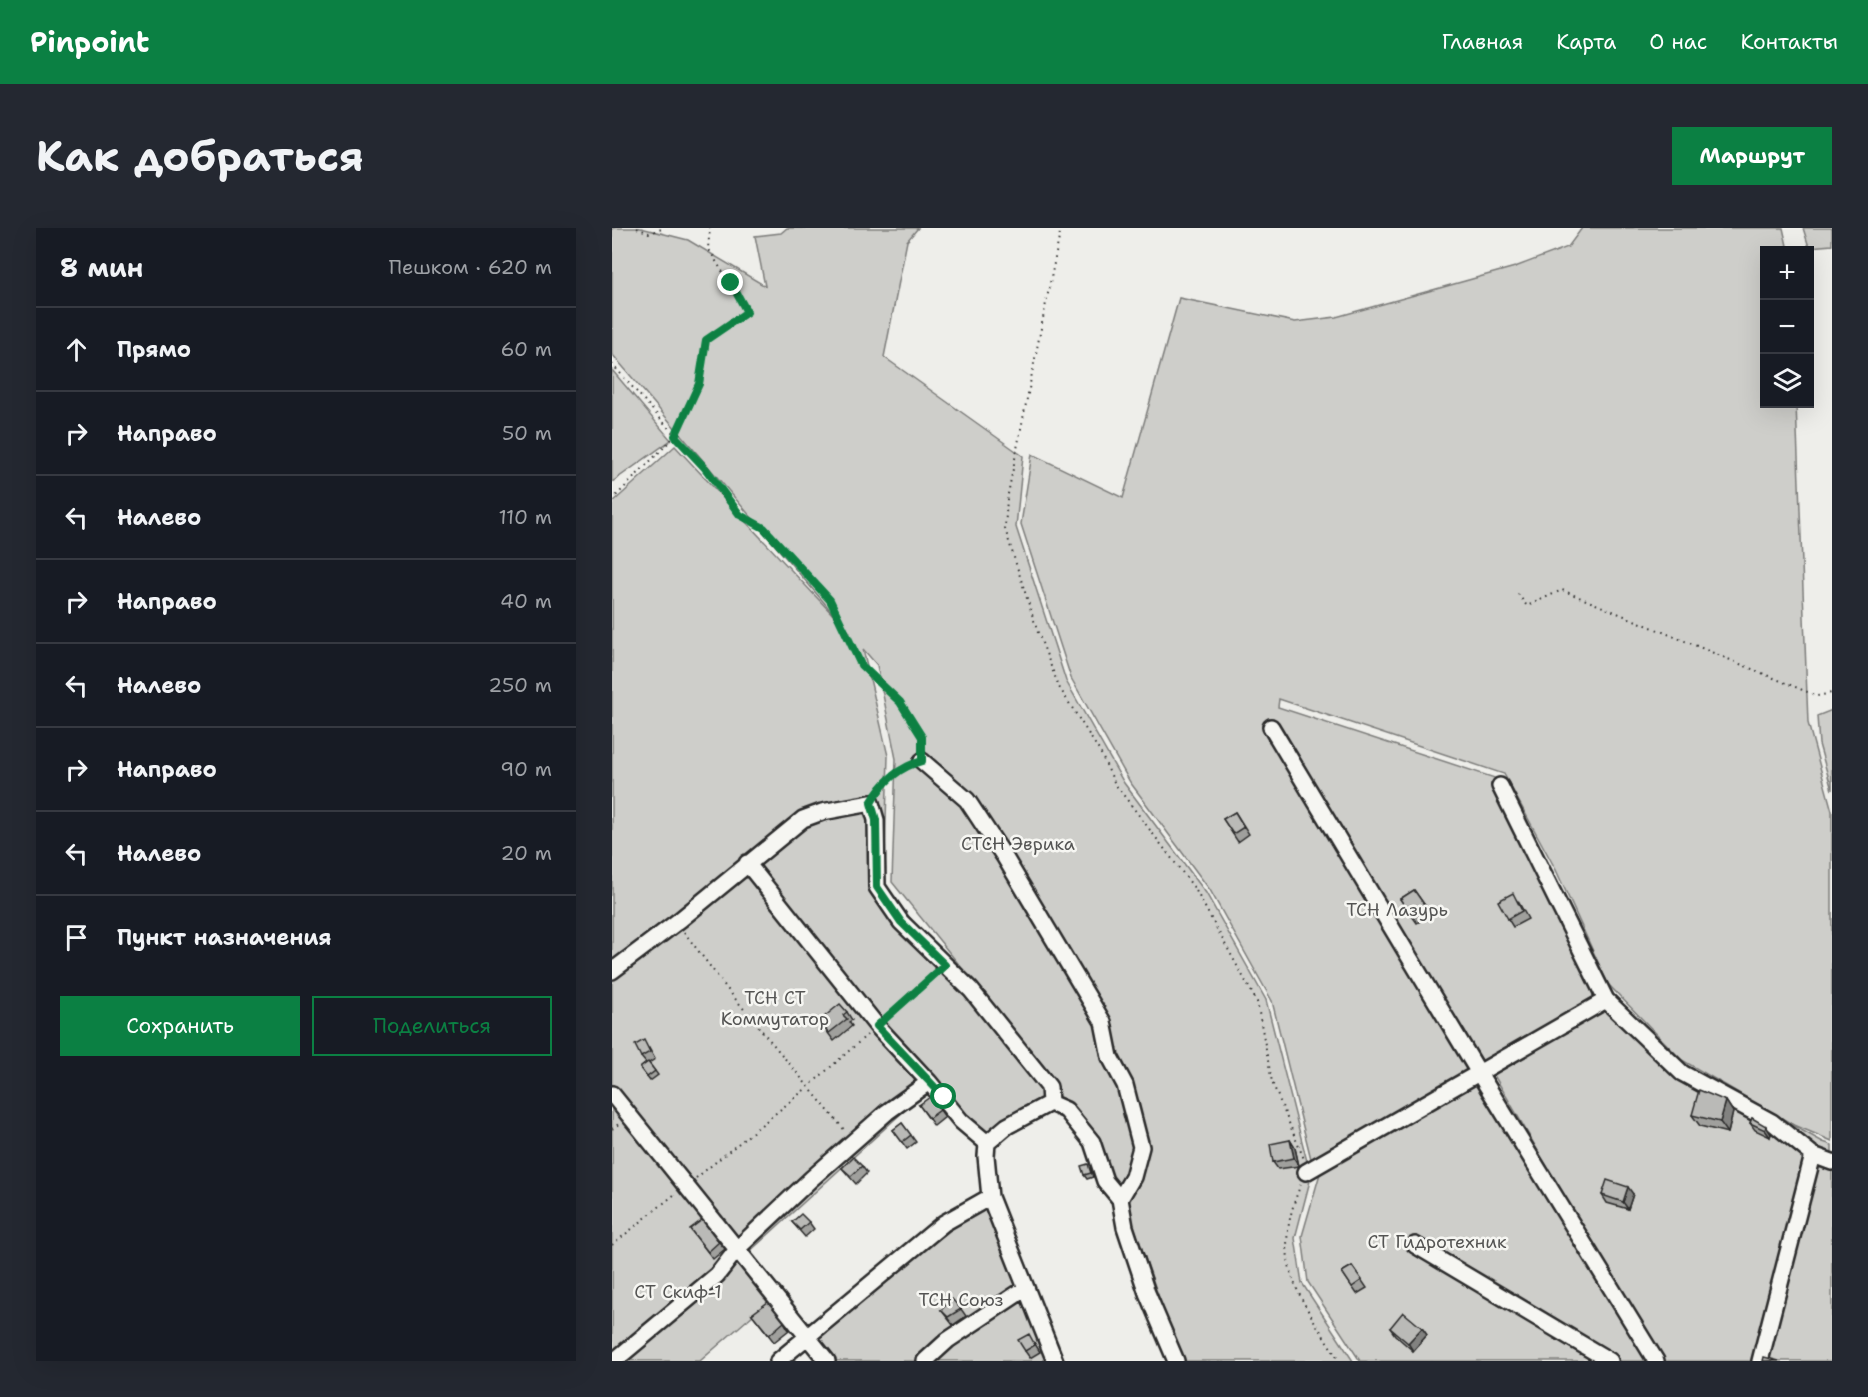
<!DOCTYPE html>
<html lang="ru">
<head>
<meta charset="utf-8">
<style>
  body { margin:0; font-family:"Shantell Sans",sans-serif; background:#242831; color:#f1f3f6 }
  .controls { position:absolute; right:18px; top:18px; display:grid; overflow:hidden; border-radius:0px; box-shadow:0 6px 24px #0002 }
  .controls button { width:54px; height:54px; display:grid; place-items:center; padding:0; border:0; border-bottom:2px solid #363941; background:#171b24; color:#f1f3f6; font:30px sans-serif }
  .stop { position:absolute; width:18px; height:18px; margin:-14px; border:4px solid #0b8043; border-radius:50%; background:#fff }
  .stop.end { background:#0b8043; border-color:#fff; box-shadow:0 2px 6px #0008 }
  .list { margin:0; padding:0; list-style:none }
  h2 { display:flex; justify-content:space-between; align-items:center; height:78px; margin:0; padding:0 24px; font-size:26px }
  h2 small { font-size:20px; font-weight:400; color:#9ea1a6 }
  .list li { display:grid; grid-template-columns:39px 1fr auto; gap:18px; align-items:center; box-sizing:border-box; height:84px; padding:0 24px; border-top:2px solid #363941 }
  .list b { display:block; font-size:22px; white-space:nowrap }
  .list em { font-size:20px; font-style:normal; color:#9ea1a6 }
  .actions { display:flex; gap:12px; padding:18px 24px }
  .actions a { flex:1; padding:14px 0; border:2px solid #0b8043; border-radius:0px; text-align:center; font-size:21px; color:#0b8043 }
  .actions .main { background:#0b8043; color:#fff }
  .icon { flex:none; width:33px; height:33px; fill:none; stroke:currentColor; stroke-width:2; stroke-linecap:round; stroke-linejoin:round }
  .map { position:relative; flex:none; width:1220px; height:1133px; overflow:hidden; border-radius:0px }
  header { display:flex; align-items:center; gap:36px; box-sizing:border-box; height:84px; padding:0 30px; background:#0b8043; color:#fff }
  header strong { font-size:28px }
  nav { display:flex; gap:33px; margin-inline-start:auto; font-size:21px }
  .intro { display:flex; align-items:center; justify-content:space-between; box-sizing:border-box; height:144px; padding:0 36px }
  h1 { margin:0; font-size:42px }
  .button { padding:15px 27px; border-radius:0px; background:#0b8043; color:#fff; font-size:21px; font-weight:700 }
  main { display:flex; gap:36px; padding:0 36px }
  aside { flex:1; background:#171b24; border-radius:0px; box-shadow:0 6px 24px #0002 }
  .map>svg:first-child { display:block }
  .green { fill:#cececa; stroke:#7c7c7a; stroke-width:1.5 }
  .lines { fill:none; stroke-linecap:round; stroke-linejoin:round }
  .minor-casing { stroke:#2b2b2b; stroke-width:20 }
  .path { stroke:#2b2b2b; stroke-width:2; stroke-dasharray:1.5 4.5; stroke-linecap:butt }
  .minor { stroke:#f6f6f2; stroke-width:15 }
  .wall { fill:#a0a09d; stroke:#2b2b2b; stroke-width:1.5 }
  .shaded-wall { fill:#828280; stroke:#2b2b2b; stroke-width:1.5 }
  .building { fill:#babab7; stroke:#2b2b2b; stroke-width:1.5 }
  .route { stroke:#0b8043; stroke-width:8 }
  .labels { text-anchor:middle; stroke-width:5; stroke-linejoin:round; paint-order:stroke }
  .park-label { font-size:18px; fill:#545453; stroke:#f6f6f2 }
</style>
</head>
<body>
<header>
<strong>Pinpoint</strong>
<nav><a>Главная</a><a>Карта</a><a>О нас</a><a>Контакты</a></nav>
</header>
<div class="intro"><h1>Как добраться</h1><a class="button">Маршрут</a></div>
<main>
<aside>
<h2>8 мин<small>Пешком · 620 m</small></h2>
<ul class="list">
<li><svg class="icon" aria-label="ahead" viewBox="0 0 24 24"><path d="M12 20V5M6 11l6-6 6 6"/></svg><div><b>Прямо</b></div><em>60 m</em></li>
<li><svg class="icon" aria-label="right" viewBox="0 0 24 24"><path d="M7 20v-9h11M14 6l5 5-5 5"/></svg><div><b>Направо</b></div><em>50 m</em></li>
<li><svg class="icon" aria-label="left" viewBox="0 0 24 24"><path d="M17 20v-9H6M10 6l-5 5 5 5"/></svg><div><b>Налево</b></div><em>110 m</em></li>
<li><svg class="icon" aria-label="right" viewBox="0 0 24 24"><path d="M7 20v-9h11M14 6l5 5-5 5"/></svg><div><b>Направо</b></div><em>40 m</em></li>
<li><svg class="icon" aria-label="left" viewBox="0 0 24 24"><path d="M17 20v-9H6M10 6l-5 5 5 5"/></svg><div><b>Налево</b></div><em>250 m</em></li>
<li><svg class="icon" aria-label="right" viewBox="0 0 24 24"><path d="M7 20v-9h11M14 6l5 5-5 5"/></svg><div><b>Направо</b></div><em>90 m</em></li>
<li><svg class="icon" aria-label="left" viewBox="0 0 24 24"><path d="M17 20v-9H6M10 6l-5 5 5 5"/></svg><div><b>Налево</b></div><em>20 m</em></li>
<li><svg class="icon" aria-label="arrive" viewBox="0 0 24 24"><path d="M6 21V4h12l-3 4 3 4H6"/></svg><div><b>Пункт назначения</b></div></li>
</ul>
<div class="actions"><a class="main">Сохранить</a><a>Поделиться</a></div>
</aside>
<div class="map">
<svg width="1220" height="1133" viewBox="0 0 1220 1133">
  <rect width="100%" height="100%" fill="#eeeeea"/>
  <filter id="ink" filterUnits="userSpaceOnUse"><feTurbulence type="fractalNoise" baseFrequency=".0167" numOctaves="2"/><feDisplacementMap in="SourceGraphic" scale="12" xChannelSelector="R" yChannelSelector="G"/><feConvolveMatrix kernelMatrix="1 2 1 2 8 2 1 2 1" color-interpolation-filters="sRGB"/></filter>
  <g filter="url(#ink)">
    <path class="green" d="M 0,0 L 29,0 L 76,12 L 153,58 L 143,8 L 169,5 L 175,0 L 306,0 L 295,13 L 272,129 L 411,228 L 404,299 L 454,453 L 512,555 L 594,665 L 654,772 L 699,949 L 683,1010 L 690,1055 L 741,1133 L 569,1133 L 508,958 L 446,870 L 431,840 L 280,654 L 284,531 L 265,437 L 251,421 L 276,528 L 272,656 L 431,863 L 432,873 L 366,915 L 316,861 L 135,1026 L 0,867 L 0,275 L 63,218 L 238,405 L 0,126 Z
      M 970,0 L 1171,0 L 1176,22 L 1152,22 L 1152,176 L 1184,176 L 1196,495 L 1220,583 L 1220,913 L 1180,896 L 1070,832 L 996,756 L 944,642 L 892,546 L 667,471 L 666,479 L 889,552 L 1001,766 L 1073,838 L 1211,914 L 1220,917 L 1220,1133 L 1048,1133 L 875,835 L 700,935 L 660,773 L 598,662 L 518,554 L 459,450 L 409,296 L 420,226 L 511,270 L 567,70 L 683,94 L 724,89 L 903,39 L 956,19 Z
      M 1191,0 L 1220,0 L 1220,17 L 1197,19 Z
      M 0,142 L 59,212 L 0,254 Z
      M 1220,482 L 1220,562 L 1207,516 L 1205,488 Z
      M 876,848 L 1038,1133 L 748,1133 L 696,1054 L 690,1008 L 709,942 Z
      M 0,878 L 157,1073 L 88,1133 L 0,1133 Z
      M 375,974 L 442,1133 L 208,1133 L 192,1115 Z"/>
    <g class="lines">
      <g class="minor-casing">
        <path id="minor" d="M 659,499 L 867,845 L 1044,1133
          M 310,533 L 355,572 L 392,628 L 491,794 L 498,829 L 513,857 L 529,919 L 521,949 L 508,971
          M 888,558 L 994,772 L 1070,845 L 1160,894 L 1201,927 L 1220,934
          M 135,635 L 265,798 L 317,854
          M 0,743 L 69,691 L 191,591 L 210,584 L 259,575 L 264,592 L 265,659 L 289,694 L 359,762 L 437,859 L 438,875 L 395,898 L 375,915 L 374,928 L 378,969 L 443,1133
          M 0,866 L 215,1133
          M 438,875 L 454,882 L 480,914 L 493,953 L 508,971 L 513,999 L 535,1065 L 564,1133
          M 694,944 L 994,772
          M 803,1017 L 998,1133
          M 2,1133 L 105,1047 L 126,1020 L 199,951 L 275,884 L 317,854 L 349,893 L 375,915
          M 166,1133 L 332,995 L 378,969
          M 313,1133 L 336,1112 L 414,1060
          M 1148,1133 L 1201,927"/>
      </g>
      <path class="path" d="M 25,0 L 37,5 L 53,0
        M 449,0 L 395,271 L 393,301 L 425,402 L 447,459 L 488,524 L 503,556 L 583,661 L 645,774 L 660,854 L 692,931
        M 0,136 L 93,241 L 128,287 L 152,300 L 218,372 L 249,437 L 288,474 L 310,509 L 310,521
        M 0,272 L 63,208 L 87,156 L 94,112 L 135,84 L 96,20 L 98,0
        M 906,366 L 915,378 L 950,362 L 1205,468 L 1220,465
        M 264,565 L 268,558 L 298,536
        M 72,704 L 116,762 L 234,904
        M 275,789 L 324,745
        M 0,901 L 8,895
        M 84,950 L 196,859 L 255,807
        M 689,956 C 656,1037 687,1066 727,1133
        M 0,1017 L 63,966"/>
      <use href="#minor" class="minor"/>
    </g>
    <path class="wall" d="M 623,584 L 637,606 L 626,614 L 611,591 Z
      M 802,662 L 819,686 L 805,695 L 788,671 Z
      M 906,673 L 916,691 L 901,699 L 896,691 Z
      M 235,784 L 240,792 L 237,794 L 240,798 L 222,813 L 207,793 Z
      M 37,820 L 43,831 L 37,835 L 46,847 L 38,853 L 28,840 L 34,835 L 29,829 Z
      M 1114,873 L 1121,884 L 1116,905 L 1088,898 L 1080,887 Z
      M 307,877 L 328,882 L 333,889 L 322,898 Z
      M 1140,890 L 1159,906 L 1158,909 L 1143,902 L 1138,895 Z
      M 290,895 L 304,914 L 295,921 L 281,902 Z
      M 678,912 L 683,920 L 687,938 L 666,941 L 661,934 Z
      M 250,938 L 255,945 L 244,956 L 236,947 L 230,940 Z
      M 478,940 L 481,949 L 475,951 L 472,947 Z
      M 1021,966 L 1016,981 L 995,975 L 990,967 Z
      M 180,994 L 197,994 L 202,1001 L 193,1009 Z
      M 78,1001 L 107,1014 L 113,1021 L 101,1031 Z
      M 740,1038 L 755,1060 L 745,1066 L 730,1044 Z
      M 349,1081 L 354,1088 L 341,1097 L 329,1082 Z
      M 140,1086 L 172,1094 L 177,1102 L 162,1114 Z
      M 778,1100 L 810,1100 L 815,1107 L 801,1123 L 783,1107 Z
      M 422,1114 L 428,1124 L 418,1130 L 413,1123 Z"/>
    <path class="shaded-wall" d="M 1114,873 L 1121,884 L 1116,905 L 1108,894 Z
      M 1154,898 L 1159,906 L 1158,909 L 1153,902 Z
      M 678,912 L 683,920 L 687,938 L 682,930 Z
      M 1016,959 L 1021,966 L 1016,981 L 1011,974 Z
      M 810,1100 L 815,1107 L 801,1123 L 796,1115 Z"/>
    <path class="building" d="M 623,584 L 632,599 L 621,606 L 611,591 Z
      M 802,662 L 814,679 L 800,688 L 788,671 Z
      M 901,665 L 910,683 L 896,691 L 886,673 Z
      M 228,776 L 235,784 L 231,787 L 235,791 L 217,805 L 207,793 Z
      M 32,812 L 38,824 L 29,829 L 23,817 Z
      M 36,834 L 43,843 L 35,849 L 28,840 Z
      M 1087,862 L 1114,873 L 1108,894 L 1080,887 Z
      M 318,869 L 328,882 L 317,890 L 307,877 Z
      M 1140,890 L 1154,898 L 1153,902 L 1138,895 Z
      M 290,895 L 299,907 L 290,914 L 281,902 Z
      M 678,912 L 682,930 L 661,934 L 658,916 Z
      M 241,929 L 250,938 L 239,948 L 230,940 Z
      M 476,936 L 479,945 L 472,947 L 469,938 Z
      M 995,952 L 1016,959 L 1011,974 L 990,967 Z
      M 189,986 L 197,994 L 188,1002 L 180,994 Z
      M 90,992 L 107,1014 L 96,1024 L 78,1001 Z
      M 740,1038 L 750,1052 L 740,1059 L 730,1044 Z
      M 340,1071 L 349,1081 L 336,1089 L 329,1082 Z
      M 156,1074 L 172,1094 L 157,1107 L 140,1086 Z
      M 791,1084 L 810,1100 L 796,1115 L 778,1100 Z
      M 417,1106 L 423,1117 L 413,1123 L 406,1112 Z
      M 1152,1129 L 1167,1133 L 1151,1133 Z"/>
  </g>
  <g class="lines" filter="url(#ink)">
    <path class="route" d="M 119,55 L 135,84 L 94,112 L 87,156 L 63,208 L 93,240 L 128,287 L 152,300 L 218,372 L 249,437 L 288,474 L 310,509 L 310,533 C 287,539 270,555 259,575 L 264,592 L 265,659 L 289,694 L 333,737 L 265,798 L 332,869"/>
  </g>
  <g class="labels">
    <g class="park-label">
      <text x="406" y="622">СТСН Эврика</text>
      <text x="785" y="688">ТСН Лазурь</text>
      <text x="163" y="776">ТСН СТ<tspan x="163" dy="21">Коммутатор</tspan></text>
      <text x="825" y="1020">СТ Гидротехник</text>
      <text x="66" y="1070">СТ Скиф-1</text>
      <text x="349" y="1078">ТСН Союз</text>
    </g>
  </g>
</svg>
<div class="controls">
<button>+</button>
<button>−</button>
<button><svg class="icon" aria-label="layers" viewBox="0 0 24 24"><path d="M12 4l9 5-9 5-9-5zM3 14l9 5 9-5"/></svg></button>
</div>
<div class="stop" style="left:332px;top:869px"></div>
<div class="stop end" style="left:119px;top:55px"></div>
</div>
</main>
</body>
</html>
